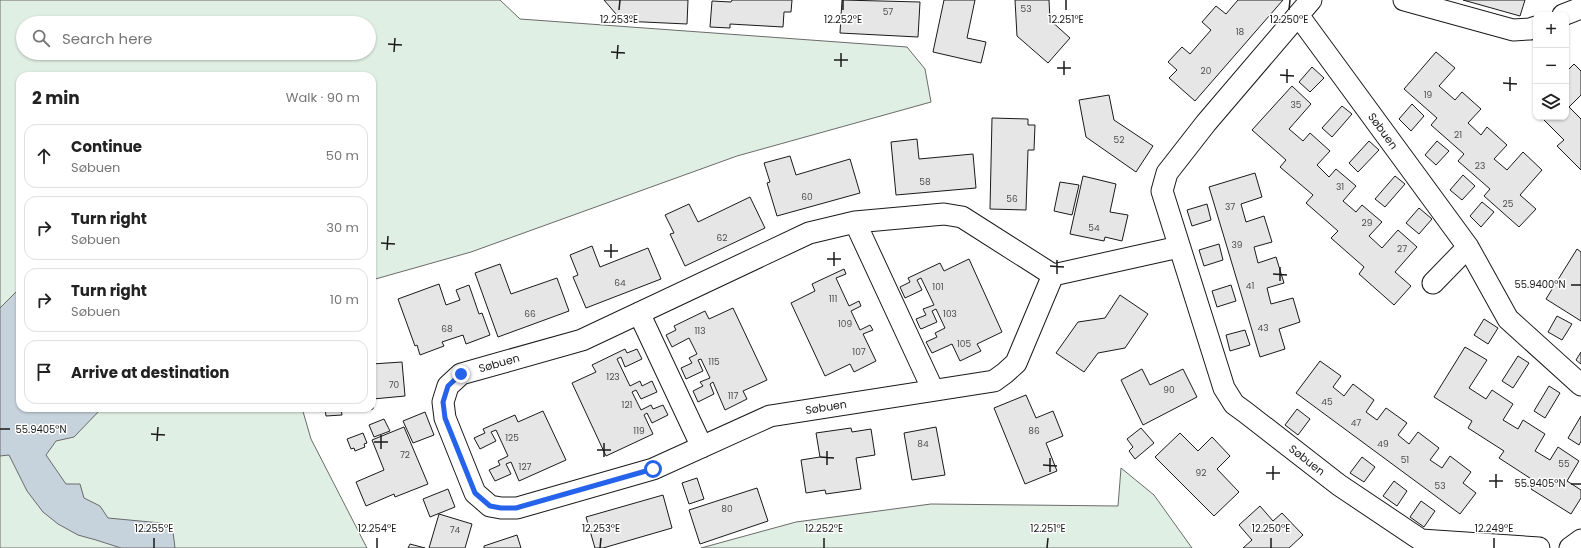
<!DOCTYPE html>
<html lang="en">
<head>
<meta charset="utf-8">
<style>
  body { margin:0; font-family:Poppins,sans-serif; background:#f6f6f6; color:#222 }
  .controls { position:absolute; right:12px; top:12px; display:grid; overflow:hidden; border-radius:8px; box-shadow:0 1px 3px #0004 }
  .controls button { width:36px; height:36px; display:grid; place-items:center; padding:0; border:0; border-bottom:1px solid #e0e0e0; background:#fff; color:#222; font:20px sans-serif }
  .stop { position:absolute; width:12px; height:12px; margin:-9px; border:3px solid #2563eb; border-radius:50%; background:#fff }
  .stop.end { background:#2563eb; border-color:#fff; box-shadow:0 1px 4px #0008 }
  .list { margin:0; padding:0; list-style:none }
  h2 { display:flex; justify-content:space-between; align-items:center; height:52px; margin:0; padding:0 16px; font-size:17px }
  h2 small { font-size:13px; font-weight:400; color:#767676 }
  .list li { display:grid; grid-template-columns:26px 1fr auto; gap:12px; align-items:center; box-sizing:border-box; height:64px; margin:0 8px 8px; padding:0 8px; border:1px solid #e0e0e0; border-radius:12px }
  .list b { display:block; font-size:15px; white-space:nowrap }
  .list p { margin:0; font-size:13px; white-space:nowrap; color:#767676 }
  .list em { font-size:13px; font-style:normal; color:#767676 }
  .icon { flex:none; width:22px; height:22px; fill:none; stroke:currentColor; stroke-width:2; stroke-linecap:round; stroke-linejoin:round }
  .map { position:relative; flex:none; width:1581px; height:548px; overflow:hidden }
  .search { position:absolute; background:#fff; box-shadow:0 1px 3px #0004; left:16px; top:16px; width:360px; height:44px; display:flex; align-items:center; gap:10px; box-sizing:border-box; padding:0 14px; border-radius:22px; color:#767676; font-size:15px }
  .panel { position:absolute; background:#fff; box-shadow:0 1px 3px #0004; left:16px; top:72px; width:360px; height:340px; border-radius:12px }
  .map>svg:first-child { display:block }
  .green { fill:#e0efe3; stroke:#6a6a6a; fill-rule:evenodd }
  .water { fill:#c6d2dc; stroke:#6a6a6a }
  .building { fill:#e6e6e6; stroke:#1a1a1a }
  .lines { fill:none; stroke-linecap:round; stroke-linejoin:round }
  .street-casing { stroke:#1a1a1a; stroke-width:23 }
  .street { stroke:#fff; stroke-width:21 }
  .route { stroke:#2563eb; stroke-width:5 }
  .ticks { fill:none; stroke:#1a1a1a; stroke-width:1.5 }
  .labels { text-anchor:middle; stroke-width:3; stroke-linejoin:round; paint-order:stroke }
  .number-label { font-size:9px; fill:#4d4d4d }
  .street-label { font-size:11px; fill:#1a1a1a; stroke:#fff }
  .ticks-label { font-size:10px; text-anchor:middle; fill:#1a1a1a; stroke:#fff; stroke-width:3; stroke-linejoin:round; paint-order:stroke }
</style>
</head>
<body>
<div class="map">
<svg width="1581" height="548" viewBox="0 0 1581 548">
  <rect width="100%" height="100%" fill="#fff"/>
  <path class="green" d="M 0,0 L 500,0 L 520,19 L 907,47 L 925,69 L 931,102 L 737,156 L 471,252 L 372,280 L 372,76 L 20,76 L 20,408 L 302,408 L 311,439 L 367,548 L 0,548 ZM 23,23 L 369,23 L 369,53 L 23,53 Z
    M 1121,468 L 1154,495 L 1192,548 L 701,548 L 796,522 L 931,504 L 1118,506 Z"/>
  <path class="water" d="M 20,288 L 20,408 L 102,408 L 74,437 L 56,441 L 46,455 L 66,484 L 80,484 L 84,498 L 100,506 L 108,518 L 161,523 L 173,532 L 175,548 L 121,548 L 96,540 L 78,535 L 58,524 L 43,512 L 27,491 L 9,455 L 0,456 L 0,308 Z"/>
  <path class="building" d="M 604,0 L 688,0 L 687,24 L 622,21 Z
    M 732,0 L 792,0 L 791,12 L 784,12 L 783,27 L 730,24 L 730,28 L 710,27 L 712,1 L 731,2 Z
    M 842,0 L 920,2 L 918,37 L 840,33 Z
    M 944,0 L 975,0 L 967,38 L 986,42 L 981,63 L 933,52 Z
    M 1015,0 L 1049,0 L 1050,20 L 1070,38 L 1048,63 L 1017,36 Z
    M 1238,0 L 1283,0 L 1195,101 L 1169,78 L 1177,70 L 1168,62 L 1182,47 L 1190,54 L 1211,30 L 1202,22 L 1216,6 L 1226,14 Z
    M 1463,0 L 1525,0 L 1520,16 Z
    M 1436,52 L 1455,68 L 1439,86 L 1455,100 L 1462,92 L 1481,109 L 1468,123 L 1481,135 L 1487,127 L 1507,145 L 1494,159 L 1507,170 L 1523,152 L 1542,170 L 1520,195 L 1536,209 L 1519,227 L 1484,196 L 1490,189 L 1458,161 L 1464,154 L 1431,125 L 1437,118 L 1404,89 Z
    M 1574,64 L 1581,71 L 1581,95 L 1569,107 L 1581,119 L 1581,170 L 1557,146 L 1564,140 L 1541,117 L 1566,117 L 1566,72 Z
    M 1312,67 L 1324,78 L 1310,92 L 1299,82 Z
    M 1292,86 L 1311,104 L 1289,129 L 1303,141 L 1310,133 L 1330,151 L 1317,165 L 1329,177 L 1336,169 L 1356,186 L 1343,201 L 1356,212 L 1362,205 L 1382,222 L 1369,236 L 1382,248 L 1398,230 L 1417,247 L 1395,272 L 1411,286 L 1394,305 L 1359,274 L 1364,267 L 1331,238 L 1338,231 L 1306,203 L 1313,195 L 1280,167 L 1286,160 L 1252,130 Z
    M 1109,95 L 1114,120 L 1153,146 L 1136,172 L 1086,137 L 1079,100 Z
    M 1412,104 L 1424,116 L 1411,131 L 1399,119 Z
    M 1342,106 L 1352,114 L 1332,137 L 1322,128 Z
    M 992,118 L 1028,119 L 1028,125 L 1035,125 L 1034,150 L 1028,150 L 1026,210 L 990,209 Z
    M 917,139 L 919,159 L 973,154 L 976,188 L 896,195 L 891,142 Z
    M 1369,141 L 1379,150 L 1358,172 L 1349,163 Z
    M 1437,141 L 1449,151 L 1436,165 L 1425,155 Z
    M 790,156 L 796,175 L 850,159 L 860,193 L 777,216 L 767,183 L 770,182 L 764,163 Z
    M 1255,173 L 1262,197 L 1241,204 L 1246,222 L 1264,216 L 1272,242 L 1254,247 L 1258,263 L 1276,257 L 1284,283 L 1267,288 L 1271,304 L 1293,298 L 1300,322 L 1279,329 L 1285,349 L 1260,357 L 1209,187 Z
    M 1463,175 L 1475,186 L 1462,200 L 1450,190 Z
    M 1083,176 L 1116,184 L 1110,212 L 1128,215 L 1122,241 L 1105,237 L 1104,241 L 1070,234 Z
    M 1395,176 L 1405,184 L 1385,207 L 1375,199 Z
    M 1060,182 L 1079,185 L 1072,215 L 1054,211 Z
    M 750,197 L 765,228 L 685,266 L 670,234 L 674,233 L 665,215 L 689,204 L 698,222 Z
    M 1482,202 L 1494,212 L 1481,227 L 1470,216 Z
    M 1207,204 L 1211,220 L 1192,226 L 1187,210 Z
    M 1419,208 L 1432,219 L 1419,234 L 1406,223 Z
    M 1219,244 L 1223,260 L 1204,266 L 1199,250 Z
    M 592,246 L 600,267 L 648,248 L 661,279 L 586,308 L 573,277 L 578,275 L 570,255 Z
    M 1577,249 L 1581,252 L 1581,321 L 1546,299 Z
    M 969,259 L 1002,332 L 977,344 L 981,351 L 960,361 L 952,344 L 932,353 L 926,342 L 937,337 L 935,333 L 945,328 L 936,309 L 932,311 L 937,322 L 921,329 L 920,328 L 916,319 L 926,315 L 923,309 L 934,305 L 921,278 L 917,280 L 922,290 L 905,298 L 900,287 L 910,282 L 908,278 L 940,263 L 944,271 Z
    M 500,264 L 511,294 L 557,278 L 569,311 L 498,337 L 475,273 Z
    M 844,269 L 846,274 L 836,278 L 849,306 L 859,301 L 861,306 L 851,311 L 860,330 L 870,325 L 873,330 L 863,334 L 876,361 L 854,372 L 850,364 L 825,376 L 791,303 L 815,291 L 812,284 Z
    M 439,284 L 446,305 L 460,300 L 456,290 L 469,285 L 479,314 L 482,313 L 490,335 L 466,344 L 463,335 L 442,342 L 444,346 L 420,355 L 417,345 L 415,346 L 398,299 Z
    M 1231,285 L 1236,301 L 1217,307 L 1212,291 Z
    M 1120,295 L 1148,314 L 1125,348 L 1098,353 L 1084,372 L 1056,353 L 1078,322 L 1105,318 Z
    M 733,308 L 767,380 L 743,391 L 747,399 L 725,410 L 713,382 L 710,384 L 714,394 L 698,402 L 693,391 L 703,386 L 700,382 L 710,378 L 701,359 L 698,360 L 703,371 L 686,379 L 681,368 L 692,363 L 689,358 L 697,354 L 689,338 L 672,347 L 666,335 L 676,330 L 674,326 L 705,311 L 709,319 Z
    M 1557,316 L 1572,324 L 1562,340 L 1548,332 Z
    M 1484,319 L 1498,328 L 1488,344 L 1474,335 Z
    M 1245,330 L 1250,345 L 1230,351 L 1226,335 Z
    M 1465,347 L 1487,360 L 1469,388 L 1486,399 L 1492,390 L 1513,404 L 1503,420 L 1518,429 L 1523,420 L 1545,434 L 1535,451 L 1550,460 L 1558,447 L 1579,461 L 1567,481 L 1581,490 L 1581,498 L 1571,514 L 1531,489 L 1536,482 L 1499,458 L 1504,451 L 1468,428 L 1472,421 L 1434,397 Z
    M 625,349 L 627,353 L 637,349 L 642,359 L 625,367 L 621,357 L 617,359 L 630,386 L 640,381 L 642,386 L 652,381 L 657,392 L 641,399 L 636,390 L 632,392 L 641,410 L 651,405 L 653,409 L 663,405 L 668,415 L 652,423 L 647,413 L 644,415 L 653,434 L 606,456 L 572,383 L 596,372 L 592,365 Z
    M 1581,352 L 1581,364 L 1576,360 Z
    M 1518,356 L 1529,363 L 1513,388 L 1502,381 Z
    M 1320,361 L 1341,376 L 1333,387 L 1344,396 L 1353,384 L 1374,400 L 1366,412 L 1377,420 L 1386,408 L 1407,423 L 1398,435 L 1409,444 L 1418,432 L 1439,448 L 1430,460 L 1442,468 L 1450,456 L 1471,472 L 1463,483 L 1476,493 L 1460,514 L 1296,393 Z
    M 402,362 L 405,396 L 373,399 L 373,409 L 361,410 L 361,408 L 372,408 L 372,364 Z
    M 1142,369 L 1150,385 L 1183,369 L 1197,397 L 1143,425 L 1121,380 Z
    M 1549,386 L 1560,393 L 1545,418 L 1534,411 Z
    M 1026,395 L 1036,418 L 1053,411 L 1063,436 L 1046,443 L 1057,471 L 1025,484 L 994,408 Z
    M 325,408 L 341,408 L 342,415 L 326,416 Z
    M 1297,409 L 1310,419 L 1298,435 L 1285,425 Z
    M 543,411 L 566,460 L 519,481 L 511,462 L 506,464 L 511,474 L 495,481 L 489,470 L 500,465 L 498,461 L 508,456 L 496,430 L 491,432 L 496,441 L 480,449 L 474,438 L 485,433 L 483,429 L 515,415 L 518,422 Z
    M 425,412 L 434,435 L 413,443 L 403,421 Z
    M 1581,416 L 1581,441 L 1579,445 L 1568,438 Z
    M 384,419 L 390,431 L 374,437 L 369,425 Z
    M 404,427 L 428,484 L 395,497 L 394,494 L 366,506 L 356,482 L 384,470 L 372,440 Z
    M 936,427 L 945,475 L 912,480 L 904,433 Z
    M 851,428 L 852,432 L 871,429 L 875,455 L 856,458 L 861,489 L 826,494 L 825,490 L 806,493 L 801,460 L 820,457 L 816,433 Z
    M 1141,428 L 1154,443 L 1135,459 L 1129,451 L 1133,447 L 1127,439 Z
    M 363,433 L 367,443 L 364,444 L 365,447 L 355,451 L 354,448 L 351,449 L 347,439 Z
    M 1180,433 L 1198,451 L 1212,437 L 1230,456 L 1217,469 L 1239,492 L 1214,516 L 1155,457 Z
    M 1362,457 L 1375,467 L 1364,482 L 1350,473 Z
    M 697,478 L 704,499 L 689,504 L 682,483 Z
    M 1394,481 L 1407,491 L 1397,506 L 1383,496 Z
    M 757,488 L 768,521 L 700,544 L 689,510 Z
    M 448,489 L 455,507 L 430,517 L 423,499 Z
    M 663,495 L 672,528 L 603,548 L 595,548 L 586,517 Z
    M 1421,501 L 1435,511 L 1424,527 L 1410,517 Z
    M 1260,506 L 1273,521 L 1282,513 L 1303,535 L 1289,548 L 1243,548 L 1252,540 L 1239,525 Z
    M 439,514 L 472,524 L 465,548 L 429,548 Z
    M 517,535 L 521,548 L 484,548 L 484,546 Z
    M 410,544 L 425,548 L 408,548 Z"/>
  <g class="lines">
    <g class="street-casing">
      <path id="street" d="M 1311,0 L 1206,123 L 1167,173 L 1162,191 L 1224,388 L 1234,404 L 1245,412 L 1339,485 L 1421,540 L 1539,548
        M 1404,0 L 1513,30 L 1530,29 L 1536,27
        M 1298,15 L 1468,247 L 1508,319 L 1581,385
        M 1563,15 L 1581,8
        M 855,222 L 933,390
        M 1053,275 L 1016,363 L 1005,373 L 994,381 L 770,416 L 653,469 L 517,508 L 501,508 L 490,506 L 475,493 L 445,418 L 443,402 L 448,386 L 461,374 L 582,340 L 809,233 L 855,222 L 944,214 L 962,217 L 1053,275 L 1179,247
        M 1433,283 L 1468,247
        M 639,313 L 702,447
        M 1570,548 L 1581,540"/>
    </g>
    <use href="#street" class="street"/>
  </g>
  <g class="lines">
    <path class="route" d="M 461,374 L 448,386 L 443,402 L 445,418 L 475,493 L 490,506 L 501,508 L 516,508 L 653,469"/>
  </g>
  <path class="ticks" d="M 619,10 L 620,0M 843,10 L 843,0M 1066,10 L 1066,0M 1289,10 L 1290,0M 388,44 L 402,45M 394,52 L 395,38M 611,52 L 625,53M 617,59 L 618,45M 834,60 L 848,60M 841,67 L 841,53M 1057,68 L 1071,68M 1064,75 L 1064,61M 1280,75 L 1294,76M 1287,83 L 1287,69M 1503,83 L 1517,84M 1510,91 L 1510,77M 381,243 L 395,244M 387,250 L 388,236M 604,251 L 618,251M 611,258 L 611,244M 827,259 L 841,259M 834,266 L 834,252M 1050,266 L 1064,267M 1057,274 L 1057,260M 1273,274 L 1287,275M 1280,281 L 1280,267M 1571,285 L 1581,285M 0,429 L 10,429M 151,434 L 165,435M 157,441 L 158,427M 374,442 L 388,442M 381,449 L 381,435M 597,450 L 611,450M 604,457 L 604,443M 820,457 L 834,458M 827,465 L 827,451M 1043,465 L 1057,466M 1050,472 L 1050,458M 1266,473 L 1280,473M 1273,480 L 1273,466M 1489,481 L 1503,481M 1571,484 L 1581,484M 1496,488 L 1496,474M 154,548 L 154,538M 377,548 L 377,538M 600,548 L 601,538M 824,548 L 824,538M 1047,548 L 1048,538M 1271,548 L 1271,538M 1494,548 L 1494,538"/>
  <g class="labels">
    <g class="number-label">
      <text x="1026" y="12">53</text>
      <text x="888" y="15">57</text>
      <text x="1240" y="35">18</text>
      <text x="1206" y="74">20</text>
      <text x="1428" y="98">19</text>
      <text x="1296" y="108">35</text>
      <text x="1458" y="138">21</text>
      <text x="1119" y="143">52</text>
      <text x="1480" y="169">23</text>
      <text x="925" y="185">58</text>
      <text x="1340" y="190">31</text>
      <text x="807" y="200">60</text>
      <text x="1012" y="202">56</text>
      <text x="1508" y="207">25</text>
      <text x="1230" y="210">37</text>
      <text x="1367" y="226">29</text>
      <text x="1094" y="231">54</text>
      <text x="722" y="241">62</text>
      <text x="1237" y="248">39</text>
      <text x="1402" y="252">27</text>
      <text x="620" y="286">64</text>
      <text x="1250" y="289">41</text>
      <text x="938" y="290">101</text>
      <text x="833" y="302">111</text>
      <text x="530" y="317">66</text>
      <text x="950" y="317">103</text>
      <text x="845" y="327">109</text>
      <text x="1263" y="331">43</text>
      <text x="447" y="332">68</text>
      <text x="700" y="334">113</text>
      <text x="964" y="347">105</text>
      <text x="859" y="355">107</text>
      <text x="714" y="365">115</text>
      <text x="613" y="380">123</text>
      <text x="394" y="388">70</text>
      <text x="1169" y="393">90</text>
      <text x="733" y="399">117</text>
      <text x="1327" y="405">45</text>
      <text x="627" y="408">121</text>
      <text x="1356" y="426">47</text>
      <text x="639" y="434">119</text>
      <text x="1034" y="434">86</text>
      <text x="512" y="441">125</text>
      <text x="923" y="447">84</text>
      <text x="1383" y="447">49</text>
      <text x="405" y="458">72</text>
      <text x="1405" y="463">51</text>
      <text x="1564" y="467">55</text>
      <text x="525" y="470">127</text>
      <text x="1201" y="476">92</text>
      <text x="1440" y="489">53</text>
      <text x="727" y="512">80</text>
      <text x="455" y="533">74</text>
    </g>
    <g class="street-label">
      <text transform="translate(1383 131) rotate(54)" y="4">Søbuen</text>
      <text transform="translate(499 363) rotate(-16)" y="4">Søbuen</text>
      <text transform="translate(826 407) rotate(-9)" y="4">Søbuen</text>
      <text transform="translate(1307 460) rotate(38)" y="4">Søbuen</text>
    </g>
  </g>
  <g class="ticks-label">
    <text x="619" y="23">12.253°E</text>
    <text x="843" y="23">12.252°E</text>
    <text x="1066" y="23">12.251°E</text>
    <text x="1289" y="23">12.250°E</text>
    <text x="1540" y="288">55.9400°N</text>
    <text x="41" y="433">55.9405°N</text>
    <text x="1540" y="487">55.9405°N</text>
    <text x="154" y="532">12.255°E</text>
    <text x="377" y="532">12.254°E</text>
    <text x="601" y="532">12.253°E</text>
    <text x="824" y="532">12.252°E</text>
    <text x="1048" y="532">12.251°E</text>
    <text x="1271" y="532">12.250°E</text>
    <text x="1494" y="532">12.249°E</text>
  </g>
</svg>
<div class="controls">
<button>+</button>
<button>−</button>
<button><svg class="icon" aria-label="layers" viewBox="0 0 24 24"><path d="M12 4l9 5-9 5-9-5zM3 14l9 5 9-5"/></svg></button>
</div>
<div class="stop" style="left:653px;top:469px"></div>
<div class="stop end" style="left:461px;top:374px"></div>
<div class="search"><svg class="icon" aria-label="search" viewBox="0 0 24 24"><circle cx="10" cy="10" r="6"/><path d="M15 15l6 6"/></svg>Search here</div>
<section class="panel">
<h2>2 min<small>Walk · 90 m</small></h2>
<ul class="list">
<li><svg class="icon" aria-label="ahead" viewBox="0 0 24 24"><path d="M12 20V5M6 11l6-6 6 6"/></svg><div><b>Continue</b><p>Søbuen</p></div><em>50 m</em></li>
<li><svg class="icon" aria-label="right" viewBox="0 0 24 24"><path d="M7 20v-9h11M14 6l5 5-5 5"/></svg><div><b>Turn right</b><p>Søbuen</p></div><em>30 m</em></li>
<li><svg class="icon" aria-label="right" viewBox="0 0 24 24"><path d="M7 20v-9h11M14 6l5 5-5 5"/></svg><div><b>Turn right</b><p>Søbuen</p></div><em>10 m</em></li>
<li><svg class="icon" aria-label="arrive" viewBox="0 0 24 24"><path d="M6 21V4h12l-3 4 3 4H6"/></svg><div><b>Arrive at destination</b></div></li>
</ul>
</section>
</div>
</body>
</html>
